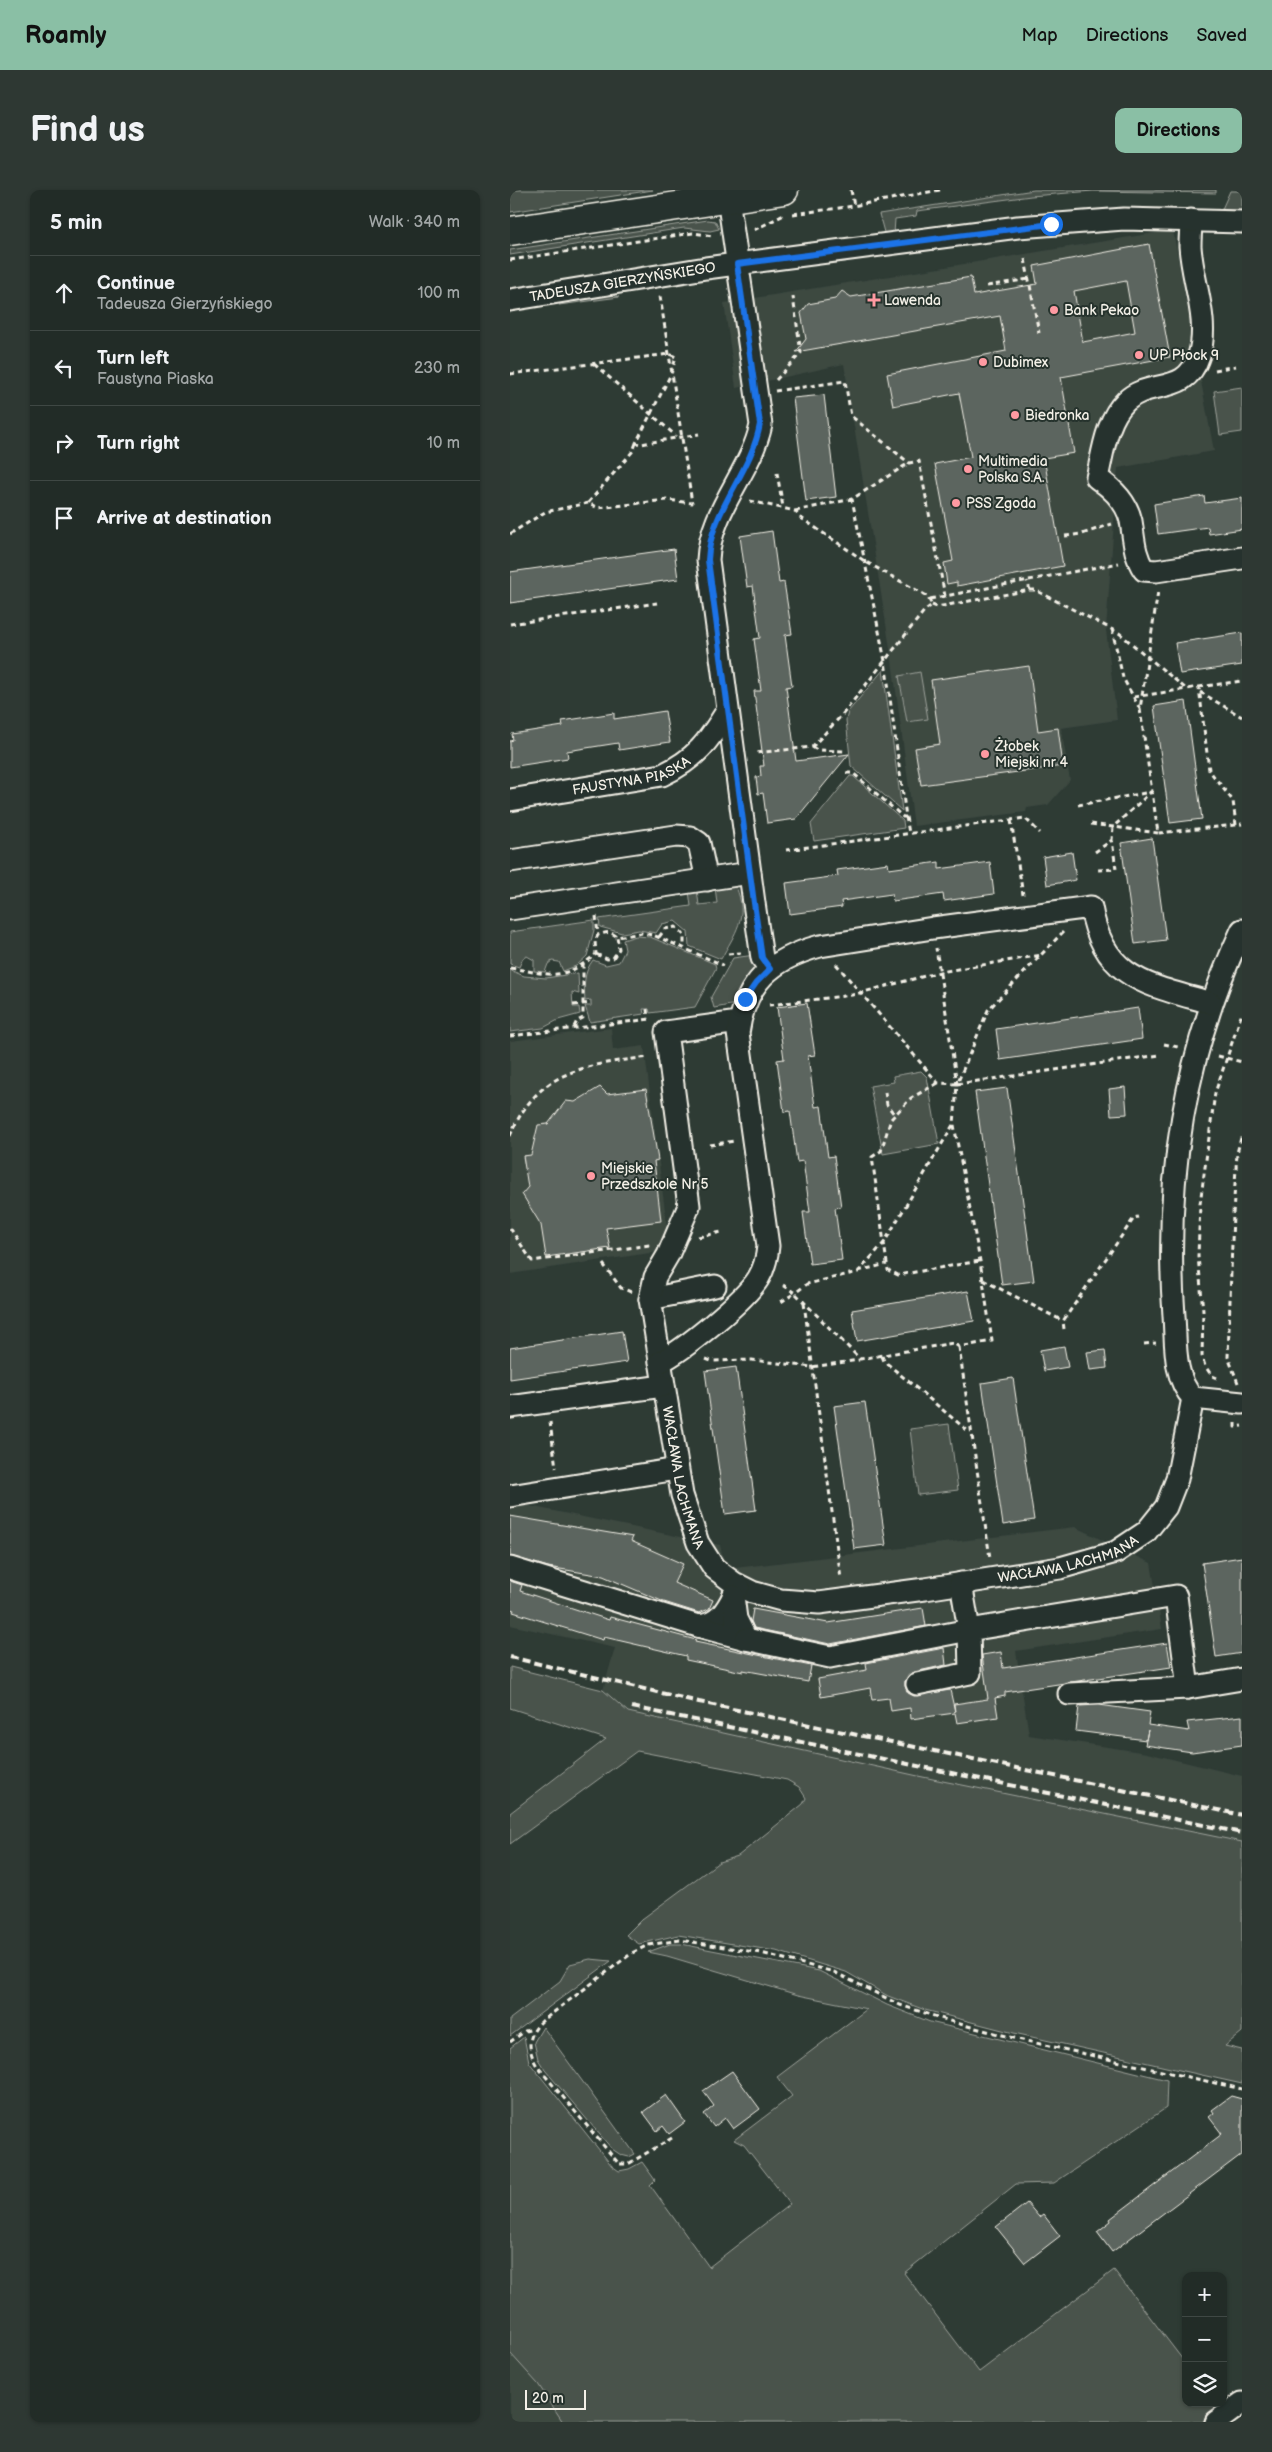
<!DOCTYPE html>
<html lang="en">
<head>
<meta charset="utf-8">
<style>
  body { margin:0; font-family:"Balsamiq Sans",sans-serif; background:#2e3833; color:#f1f3f6 }
  .controls { position:absolute; right:15px; bottom:15px; display:grid; overflow:hidden; border-radius:10px; box-shadow:0 1px 4px #0004 }
  .controls button { width:45px; height:45px; display:grid; place-items:center; padding:0; border:0; border-bottom:1px solid #3f4844; background:#222c27; color:#f1f3f6; font:25px sans-serif }
  .scale { position:absolute; left:15px; bottom:12px; width:61px; box-sizing:border-box; padding-left:5px; border:2px solid #f4f1e8; border-top:0; font-size:14px; line-height:18px; white-space:nowrap; color:#f4f1e8; -webkit-text-stroke:4px #26332d; paint-order:stroke }
  .stop { position:absolute; width:15px; height:15px; margin:-11px; border:4px solid #1a73e8; border-radius:50%; background:#fff }
  .stop.end { background:#1a73e8; border-color:#fff; box-shadow:0 1px 5px #0008 }
  .list { margin:0; padding:0; list-style:none }
  h2 { display:flex; justify-content:space-between; align-items:center; height:65px; margin:0; padding:0 20px; font-size:21px }
  h2 small { font-size:16px; font-weight:400; color:#a2a7a7 }
  .list li { display:grid; grid-template-columns:32px 1fr auto; gap:15px; align-items:center; box-sizing:border-box; height:75px; padding:0 20px; border-top:1px solid #3f4844 }
  .list b { display:block; font-size:19px; white-space:nowrap }
  .list p { margin:0; font-size:16px; white-space:nowrap; color:#a2a7a7 }
  .list em { font-size:16px; font-style:normal; color:#a2a7a7 }
  .icon { flex:none; width:28px; height:28px; fill:none; stroke:currentColor; stroke-width:2; stroke-linecap:round; stroke-linejoin:round }
  .map { position:relative; flex:none; width:732px; height:2232px; overflow:hidden; border-radius:10px }
  header { display:flex; align-items:center; gap:30px; box-sizing:border-box; height:70px; padding:0 25px; background:#8abfa5; color:#111 }
  header strong { font-size:24px }
  nav { display:flex; gap:28px; margin-inline-start:auto; font-size:18px }
  .intro { display:flex; align-items:center; justify-content:space-between; box-sizing:border-box; height:120px; padding:0 30px }
  h1 { margin:0; font-size:35px }
  .button { padding:12px 22px; border-radius:10px; background:#8abfa5; color:#111; font-size:18px; font-weight:700 }
  main { display:flex; gap:30px; padding:0 30px }
  aside { flex:1; background:#222c27; border-radius:10px; box-shadow:0 1px 4px #0004 }
  .map>svg:first-child { display:block }
  .built { fill:#3c4841 }
  .green { fill:#48524c; stroke:#9ea29a }
  .building { fill:#5c655e; stroke:#f4f1e8; fill-rule:evenodd }
  .lines { fill:none; stroke-linecap:round; stroke-linejoin:round }
  .minor-casing { stroke:#f4f1e8; stroke-width:25 }
  .major-casing { stroke:#f4f1e8; stroke-width:31 }
  .path { stroke:#f4f1e8; stroke-width:3; stroke-dasharray:5 4; stroke-linecap:butt }
  .minor { stroke:#26332d; stroke-width:21 }
  .major { stroke:#26332d; stroke-width:28 }
  .rail { stroke:#f4f1e8; stroke-width:4; stroke-dasharray:8 4; stroke-linecap:butt }
  .route { stroke:#1a73e8; stroke-width:6 }
  .poi-dot { fill:#ff9aa2; stroke:#26332d; stroke-width:2 }
  .labels { text-anchor:middle; stroke-width:4; stroke-linejoin:round; paint-order:stroke }
  .street-label { font-size:14px; fill:#f4f1e8; stroke:#26332d }
  .poi-label { font-size:14px; fill:#f4f1e8; stroke:#26332d; text-anchor:start }
</style>
</head>
<body>
<header>
<strong>Roamly</strong>
<nav><a>Map</a><a>Directions</a><a>Saved</a></nav>
</header>
<div class="intro"><h1>Find us</h1><a class="button">Directions</a></div>
<main>
<aside>
<h2>5 min<small>Walk · 340 m</small></h2>
<ul class="list">
<li><svg class="icon" aria-label="ahead" viewBox="0 0 24 24"><path d="M12 20V5M6 11l6-6 6 6"/></svg><div><b>Continue</b><p>Tadeusza Gierzyńskiego</p></div><em>100 m</em></li>
<li><svg class="icon" aria-label="left" viewBox="0 0 24 24"><path d="M17 20v-9H6M10 6l-5 5 5 5"/></svg><div><b>Turn left</b><p>Faustyna Piaska</p></div><em>230 m</em></li>
<li><svg class="icon" aria-label="right" viewBox="0 0 24 24"><path d="M7 20v-9h11M14 6l5 5-5 5"/></svg><div><b>Turn right</b></div><em>10 m</em></li>
<li><svg class="icon" aria-label="arrive" viewBox="0 0 24 24"><path d="M6 21V4h12l-3 4 3 4H6"/></svg><div><b>Arrive at destination</b></div></li>
</ul>
</aside>
<div class="map">
<svg width="732" height="2232" viewBox="0 0 732 2232">
  <rect width="100%" height="100%" fill="#2e3b34"/>
  <filter id="ink" filterUnits="userSpaceOnUse"><feTurbulence type="fractalNoise" baseFrequency=".02" numOctaves="2"/><feDisplacementMap in="SourceGraphic" scale="10" xChannelSelector="R" yChannelSelector="G"/><feConvolveMatrix kernelMatrix="1 2 1 2 8 2 1 2 1" color-interpolation-filters="sRGB"/></filter>
  <g filter="url(#ink)">
    <path class="built" d="M 663,40 L 704,261 L 608,278 L 596,440 L 607,530 L 551,538 L 560,590 L 538,615 L 517,618 L 516,622 L 404,636 L 382,471 L 334,174 L 226,198 L 214,113 Z
      M 101,838 L 103,860 L 134,856 L 160,1060 L 0,1084 L 0,851 Z
      M 0,1312 L 210,1355 L 216,1379 L 565,1337 L 641,1373 L 652,1439 L 506,1461 L 519,1545 L 637,1563 L 732,1586 L 732,1656 L 87,1521 L 105,1458 L 0,1435 Z
      M 0,2163 L 28,2194 L 53,2232 L 0,2232 Z"/>
    <path class="green" d="M 0,0 L 143,0 L 0,22 Z
      M 524,0 L 706,0 L 706,3 L 583,1 L 521,6 L 407,21 L 406,26 L 385,29 L 384,44 L 375,46 L 369,24 Z
      M 720,1 L 732,1 L 732,22 L 712,19 Z
      M 198,30 L 205,31 L 209,39 L 200,41 L 174,38 L 0,65 L 0,60 Z
      M 100,104 L 109,107 L 49,115 L 54,111 Z
      M 732,197 L 732,242 L 710,245 L 704,201 Z
      M 373,480 L 392,621 L 341,576 L 336,530 L 338,522 Z
      M 410,482 L 418,529 L 397,532 L 389,486 Z
      M 340,586 L 343,586 L 393,631 L 394,638 L 304,651 L 301,634 Z
      M 222,695 L 226,697 C 239,727 225,743 211,769 L 179,756 L 178,742 L 165,731 L 152,734 L 146,743 L 129,740 L 112,743 L 90,737 L 89,729 L 181,716 L 179,701 L 187,700 L 189,715 L 207,713 L 205,697 Z
      M 84,730 L 84,740 L 77,766 L 66,776 L 53,781 L 49,772 L 42,771 L 38,774 L 35,782 L 24,781 L 24,770 L 17,766 L 13,768 L 9,777 L 0,774 L 0,742 Z
      M 126,746 L 140,747 L 205,774 L 206,778 L 185,817 L 140,823 L 139,819 L 133,819 L 134,824 L 80,832 L 75,816 L 81,816 L 81,810 L 75,811 C 74,796 73,783 83,770 L 96,775 L 109,772 L 115,760 L 113,750 Z
      M 245,765 L 246,782 L 226,814 L 204,818 L 201,807 L 223,768 Z
      M 0,780 L 14,786 L 36,788 L 68,783 L 69,804 L 62,802 L 63,817 L 69,817 L 70,824 L 48,830 L 33,838 L 0,842 Z
      M 411,881 L 417,887 L 429,954 L 373,964 L 360,896 L 384,892 L 383,886 Z
      M 439,1234 L 448,1300 L 408,1305 L 400,1239 Z
      M 0,1477 L 93,1500 L 118,1522 L 408,1586 L 732,1652 L 732,1842 L 715,1856 L 732,1860 L 732,1894 L 504,1843 L 415,1820 L 378,1806 L 336,1782 L 266,1761 L 168,1745 L 129,1754 L 116,1745 L 132,1729 L 209,1672 L 228,1666 L 293,1614 L 296,1608 L 289,1597 L 277,1590 L 127,1561 L 0,1654 L 0,1623 L 96,1549 L 0,1518 Z
      M 160,1754 L 171,1754 L 309,1781 L 377,1815 L 420,1832 L 657,1890 L 656,1918 L 544,1993 L 506,1994 L 394,2083 L 469,2182 L 604,2080 L 676,2174 L 676,2213 L 706,2213 L 710,2219 L 692,2232 L 53,2232 L 28,2194 L 0,2163 L 0,1858 L 14,1847 L 19,1872 L 102,1976 L 109,1981 L 119,1979 L 132,1972 L 145,1990 L 140,1995 L 199,2077 L 280,2014 L 234,1955 L 224,1950 L 282,1906 L 267,1887 L 357,1819 L 288,1805 L 157,1766 L 138,1762 Z
      M 80,1769 L 101,1771 L 0,1846 L 0,1829 L 50,1791 L 60,1774 Z
      M 33,1837 L 125,1964 L 119,1967 L 111,1965 L 102,1959 L 35,1880 L 28,1869 L 24,1852 Z"/>
    <path class="building" d="M 639,54 L 660,167 L 551,187 L 564,263 L 534,268 L 553,376 L 447,396 L 447,392 L 437,394 L 434,373 L 443,371 L 425,274 L 461,267 L 449,203 L 383,216 L 377,184 L 496,161 L 490,126 L 286,162 L 296,149 L 291,123 L 298,114 L 325,109 L 332,101 L 341,107 L 461,87 L 464,105 L 527,94 L 524,76 ZM 616,91 L 625,142 L 573,152 L 564,101 Z
      M 314,205 L 326,307 L 296,311 L 283,208 Z
      M 694,306 L 695,313 L 732,308 L 732,339 L 699,344 L 698,337 L 648,344 L 644,314 Z
      M 262,341 L 269,393 L 274,392 L 282,444 L 275,445 L 282,496 L 276,497 L 286,571 L 339,564 L 286,629 L 257,633 L 253,603 L 248,604 L 246,587 L 251,586 L 250,576 L 254,576 L 244,501 L 251,501 L 244,449 L 250,448 L 243,396 L 237,397 L 230,346 Z
      M 164,359 L 168,389 L 0,413 L 0,382 Z
      M 732,443 L 732,475 L 670,484 L 665,453 Z
      M 519,476 L 528,541 L 548,538 L 553,576 L 411,595 L 405,558 L 430,554 L 421,490 Z
      M 676,511 L 692,629 L 660,633 L 644,516 Z
      M 155,521 L 160,552 L 109,560 L 108,553 L 57,561 L 58,568 L 0,577 L 0,551 L 3,550 L 2,544 L 53,536 L 52,531 L 104,523 L 104,529 Z
      M 642,648 L 656,750 L 625,754 L 611,653 Z
      M 562,662 L 566,690 L 537,695 L 533,667 Z
      M 429,672 L 429,679 L 480,672 L 484,704 L 434,711 L 433,704 L 383,711 L 382,704 L 331,711 L 332,717 L 280,724 L 276,693 L 328,686 L 327,680 L 378,673 L 379,679 Z
      M 297,813 L 305,865 L 298,866 L 305,917 L 311,916 L 318,967 L 324,966 L 331,1017 L 325,1018 L 332,1070 L 300,1074 L 293,1022 L 300,1022 L 293,971 L 287,972 L 280,921 L 274,922 L 267,870 L 274,869 L 267,817 Z
      M 628,818 L 632,849 L 490,870 L 486,839 Z
      M 90,897 L 97,904 L 136,899 L 148,970 L 144,971 L 151,1031 L 96,1038 L 100,1058 L 36,1067 L 31,1035 L 12,1004 L 18,997 L 13,966 L 21,965 L 28,935 L 38,934 L 56,911 L 65,912 Z
      M 615,897 L 617,924 L 601,925 L 599,899 Z
      M 497,898 L 524,1091 L 492,1095 L 465,902 Z
      M 458,1101 L 464,1131 L 347,1151 L 342,1120 Z
      M 112,1141 L 117,1172 L 0,1189 L 0,1158 Z
      M 554,1156 L 558,1177 L 534,1181 L 530,1160 Z
      M 595,1160 L 597,1178 L 580,1180 L 577,1162 Z
      M 226,1177 L 246,1320 L 215,1324 L 195,1181 Z
      M 503,1188 L 524,1330 L 493,1335 L 472,1193 Z
      M 355,1212 L 376,1355 L 344,1359 L 324,1216 Z
      M 0,1326 L 123,1347 L 121,1351 L 173,1374 L 164,1393 L 203,1410 L 199,1419 L 189,1423 L 154,1412 L 93,1386 L 38,1377 L 0,1366 Z
      M 732,1367 L 732,1463 L 706,1467 L 692,1373 Z
      M 0,1391 L 12,1395 L 10,1401 L 99,1430 L 100,1427 L 186,1450 L 185,1452 L 301,1476 L 298,1492 L 233,1480 L 233,1482 L 176,1470 L 176,1466 L 94,1447 L 93,1450 L 3,1422 L 4,1420 L 0,1419 Z
      M 413,1418 L 416,1436 L 320,1454 L 244,1438 L 241,1431 L 243,1419 L 318,1433 Z
      M 657,1453 L 661,1477 L 495,1502 L 495,1506 L 485,1508 L 488,1527 L 447,1533 L 445,1523 L 401,1529 L 400,1518 L 381,1521 L 379,1508 L 362,1510 L 360,1498 L 311,1507 L 308,1489 L 357,1480 L 356,1473 L 434,1458 L 436,1475 L 404,1482 L 395,1490 L 395,1496 L 398,1503 L 404,1506 L 440,1500 L 445,1522 L 444,1514 L 478,1509 L 472,1465 L 491,1462 L 493,1478 Z
      M 589,1515 L 640,1522 L 638,1535 L 679,1541 L 677,1532 L 732,1526 L 732,1555 L 682,1562 L 635,1555 L 638,1540 L 636,1550 L 566,1541 L 569,1516 Z
      M 222,1881 L 250,1919 L 223,1939 L 215,1928 L 204,1937 L 194,1924 L 204,1916 L 193,1901 Z
      M 156,1905 L 175,1932 L 159,1944 L 153,1936 L 147,1941 L 133,1922 Z
      M 721,1906 L 732,1909 L 732,1964 L 602,2062 L 587,2042 L 601,2031 L 600,2029 L 712,1944 L 699,1927 L 704,1923 L 702,1920 Z
      M 517,2013 L 529,2027 L 533,2024 L 550,2046 L 515,2073 L 486,2037 Z"/>
    <g class="lines">
      <g class="minor-casing">
        <g id="minor">
          <path d="M 218,8 L 251,235 C 241,282 200,320 198,370 L 244,713 L 252,768 L 260,779"/>
          <path d="M 681,30 C 681,38 680,47 680,56 C 682,91 700,131 689,165 C 676,207 640,188 616,211 C 596,230 593,263 587,288 C 602,298 617,313 621,331 C 624,349 624,365 634,380 L 646,381 L 732,368"/>
          <path id="s1" d="M 0,110 L 196,78 L 508,37 L 614,29 L 732,32"/>
          <path id="s2" d="M 0,610 L 152,585 C 186,569 198,552 217,521"/>
          <path d="M 0,671 L 166,646 L 180,647 L 189,653 L 197,690"/>
          <path d="M 0,719 L 240,683"/>
          <path d="M 732,740 C 674,864 654,990 664,1126 C 666,1152 663,1188 683,1208 L 732,1213"/>
          <path id="s3" d="M 205,1096 L 140,1109 L 172,1305 L 188,1353 L 204,1378 L 224,1393 L 242,1402 L 271,1410 L 309,1413 L 415,1399 L 550,1378 L 606,1362 L 636,1342 L 656,1317 L 667,1289 L 683,1208"/>
          <path d="M 140,1109 L 145,1087 L 158,1065 L 179,1016 L 156,842 L 229,832"/>
          <path d="M 150,1172 C 174,1160 234,1111 248,1089 C 254,1079 257,1068 258,1056 L 228,843 C 235,793 261,769 310,756 L 423,738 L 581,717 C 593,790 639,795 701,813"/>
          <path d="M 0,1217 L 153,1196"/>
          <path d="M 0,1306 L 167,1279"/>
          <path d="M 0,1378 L 188,1436 C 212,1435 219,1414 229,1396"/>
          <path d="M 188,1436 L 236,1449 L 226,1429 L 223,1406"/>
          <path d="M 236,1449 L 320,1467 L 459,1440 L 451,1393"/>
          <path d="M 407,1494 L 460,1483 L 459,1440 L 666,1406 L 678,1498 L 732,1489"/>
          <path d="M 559,1504 L 678,1498"/>
          <path d="M 706,2232 L 732,2213"/>
        </g>
      </g>
      <g class="major-casing">
        <path id="major" d="M 0,41 L 274,0"/>
      </g>
      <path class="path" d="M 341,0 L 344,16
        M 283,24 L 337,17 L 430,0
        M 244,40 L 274,25
        M 515,69 L 529,143
        M 0,70 L 183,43 L 203,46
        M 477,96 L 519,89
        M 84,174 L 166,246
        M 705,180 L 726,176
        M 0,184 L 159,164 L 166,167 L 161,184 L 126,253 L 131,254 L 189,244
        M 266,190 L 291,163 L 283,107
        M 265,201 L 335,191 L 341,226 L 399,273 L 409,271 L 435,406 L 609,373
        M 126,253 L 123,261 L 78,313 L 88,318 L 157,310 L 182,313 L 150,106
        M 267,283 L 273,317
        M 240,311 L 285,321 L 291,328 L 356,372 L 417,406 L 422,415 L 415,420 L 332,525 L 302,557 L 245,563
        M 285,321 L 342,309 L 399,273
        M 0,344 L 35,322 L 78,313
        M 555,346 L 572,344 L 602,334
        M 520,400 L 525,400 L 609,443 L 676,499 L 689,497 L 699,580 L 723,611 L 726,635 L 732,634
        M 420,409 L 435,406
        M 422,415 L 427,417 L 520,400 L 517,391
        M 0,434 L 147,413
        M 602,439 L 613,488 L 630,519 L 648,401
        M 689,497 L 732,491
        M 690,502 L 732,527
        M 624,507 L 676,499
        M 630,519 L 648,643 L 726,635
        M 302,557 L 307,560 L 334,561
        M 336,583 L 343,583 L 393,627 L 396,627 L 375,471 L 342,309
        M 568,615 L 641,602 L 603,637 L 602,650
        M 396,627 L 399,643
        M 501,630 L 513,705
        M 581,634 L 648,643
        M 276,660 L 515,628 L 530,643
        M 585,662 L 602,650 L 606,679 L 587,680
        M 86,726 L 88,745
        M 149,747 L 155,739 L 166,737 L 174,745 L 174,758
        M 86,764 L 97,769 L 103,768 L 109,759 L 107,747
        M 218,764 L 231,763
        M 326,774 L 428,893 L 447,894 L 478,820 L 553,742
        M 0,778 C 40,784 52,793 86,764 L 85,751 L 88,745 C 97,742 101,741 107,747 L 132,743 L 143,745 L 213,775
        M 63,815 L 81,813
        M 259,815 L 342,805 L 430,782 L 532,765
        M 137,819 L 138,829
        M 64,837 L 67,831 L 73,828 L 73,775
        M 0,846 L 141,829
        M 654,854 L 668,857
        M 708,866 L 732,872
        M 447,894 L 650,865
        M 375,902 L 377,915 L 385,925
        M 443,935 L 374,1053 L 378,1080 L 388,1085 L 470,1071
        M 0,946 C 27,880 75,875 139,867
        M 200,955 L 224,951
        M 0,1038 L 22,1071 L 140,1055
        M 188,1047 L 212,1042
        M 93,1074 L 111,1098 L 121,1102
        M 348,1081 L 377,1074
        M 473,1090 L 553,1131
        M 273,1095 L 285,1103 L 297,1094 L 348,1082 L 374,1053 L 362,967 L 371,961 L 381,929 L 401,908 L 428,893
        M 271,1112 L 285,1103 L 350,1169 L 443,1153 L 449,1157 L 482,1151 L 470,1071 L 444,935 L 447,894 L 426,758
        M 294,1113 L 331,1389
        M 554,1139 L 553,1131 L 624,1028 L 628,1027
        M 634,1154 L 646,1153
        M 449,1157 L 480,1368
        M 372,1166 L 374,1171 L 458,1241 L 461,1241
        M 196,1169 L 201,1171 L 242,1170 L 302,1177 L 349,1170
        M 707,1188 L 702,1186 L 695,1176 L 692,1166 L 693,1121 L 688,1066 L 690,1014 L 705,903 L 732,823
        M 728,1193 L 718,1167 L 723,1024 L 727,963 L 732,944
        M 40,1232 L 46,1278
        M 725,1233 L 725,1237 L 732,1236
        M 0,1852 L 15,1841 L 23,1839
        M 162,1948 L 118,1974 L 109,1974 L 27,1876 C 17,1859 17,1845 32,1831 L 122,1763 L 138,1755 L 170,1750 L 251,1763 L 324,1782 L 390,1815 L 446,1833 L 508,1849 L 732,1899"/>
      <use href="#minor" class="minor"/>
      <use href="#major" class="major"/>
      <path class="rail" d="M 0,1467 L 189,1512 L 732,1625
        M 122,1517 L 732,1643"/>
    </g>
  </g>
  <g class="lines" filter="url(#ink)">
    <path class="route" d="M 235,809 L 246,793 L 260,779 L 252,768 L 244,713 L 198,370 C 200,320 242,282 250,234 L 227,74 L 541,34"/>
  </g>
  <g class="poi-dot">
    <path d="M361.5 102.5h5v5h5v5h-5v5h-5v-5h-5v-5h5z"/>
    <circle cx="544" cy="120" r="5"/>
    <circle cx="629" cy="165" r="5"/>
    <circle cx="473" cy="172" r="5"/>
    <circle cx="505" cy="225" r="5"/>
    <circle cx="458" cy="279" r="5"/>
    <circle cx="446" cy="313" r="5"/>
    <circle cx="475" cy="564" r="5"/>
    <circle cx="81" cy="986" r="5"/>
  </g>
  <g class="labels">
    <g class="street-label">
      <text dy="5" stroke="none"><textPath href="#s1" startOffset="114">TADEUSZA GIERZYŃSKIEGO</textPath></text>
      <text dy="5" stroke="none"><textPath href="#s2" startOffset="124">FAUSTYNA PIASKA</textPath></text>
      <text dy="5" stroke="none"><textPath href="#s3" startOffset="248">WACŁAWA LACHMANA</textPath></text>
      <text dy="5" stroke="none"><textPath href="#s3" startOffset="712">WACŁAWA LACHMANA</textPath></text>
    </g>
    <g class="poi-label">
      <text x="374" y="115">Lawenda</text>
      <text x="554" y="125">Bank Pekao</text>
      <text x="639" y="170">UP Płock 9</text>
      <text x="483" y="177">Dubimex</text>
      <text x="515" y="230">Biedronka</text>
      <text x="468" y="276">Multimedia<tspan x="468" dy="16">Polska S.A.</tspan></text>
      <text x="456" y="318">PSS Zgoda</text>
      <text x="485" y="561">Żłobek<tspan x="485" dy="16">Miejski nr 4</tspan></text>
      <text x="91" y="983">Miejskie<tspan x="91" dy="16">Przedszkole Nr 5</tspan></text>
    </g>
  </g>
</svg>
<div class="controls">
<button>+</button>
<button>−</button>
<button><svg class="icon" aria-label="layers" viewBox="0 0 24 24"><path d="M12 4l9 5-9 5-9-5zM3 14l9 5 9-5"/></svg></button>
</div>
<div class="scale">20 m</div>
<div class="stop" style="left:541px;top:34px"></div>
<div class="stop end" style="left:235px;top:809px"></div>
</div>
</main>
</body>
</html>
